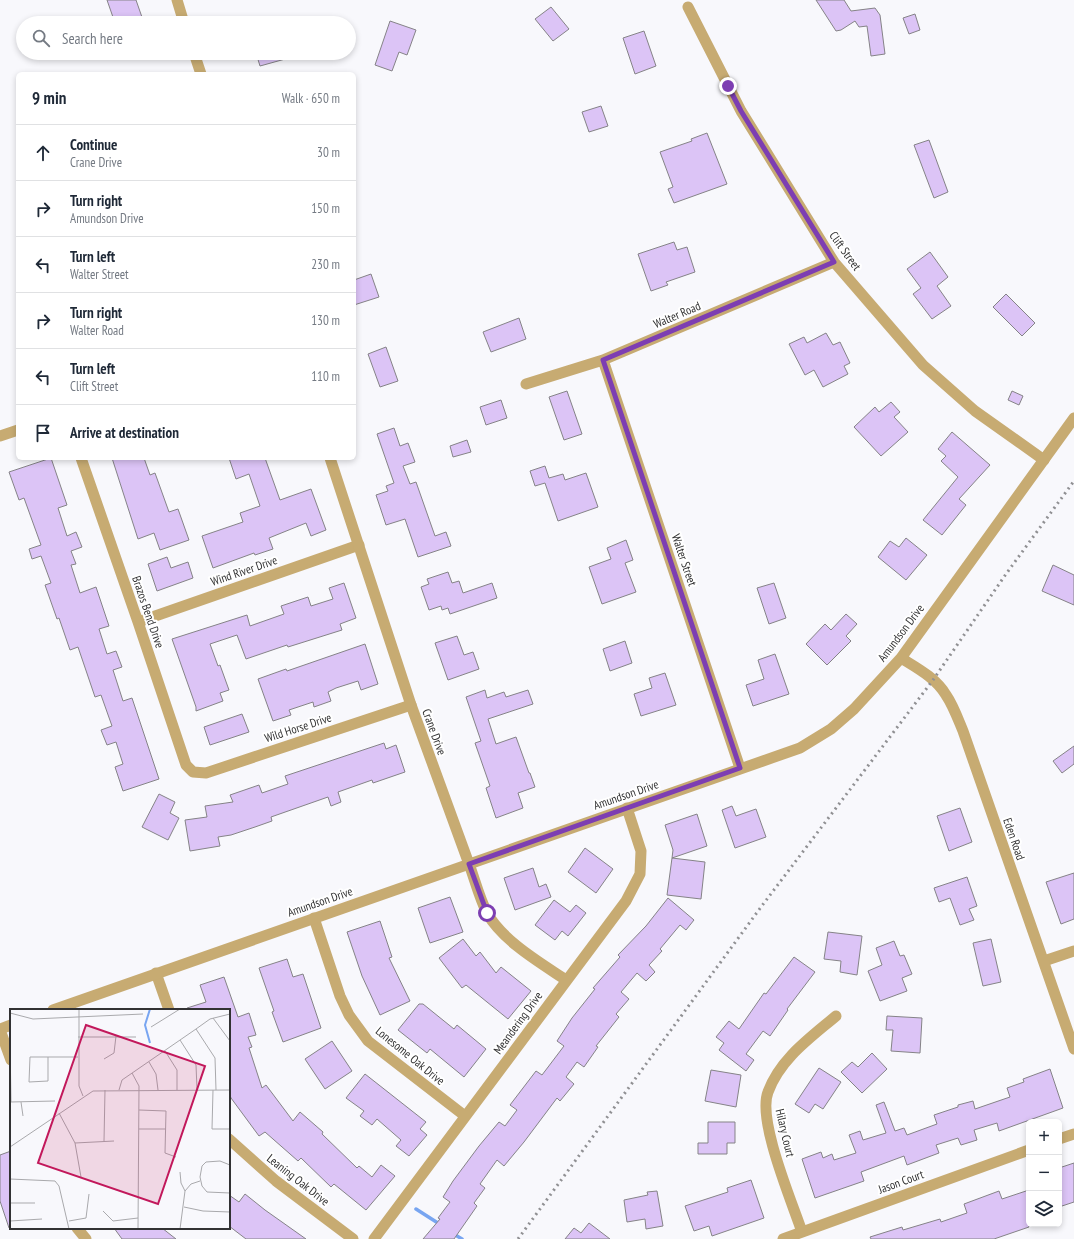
<!DOCTYPE html>
<html lang="en">
<head>
<meta charset="utf-8">
<style>
  body { margin:0; font-family:"PT Sans Narrow",sans-serif; background:#f2f2f3; color:#1f2937 }
  .controls { position:absolute; right:12px; bottom:12px; display:grid; overflow:hidden; border-radius:6px; box-shadow:0 2px 6px #0003 }
  .controls button { width:36px; height:36px; display:grid; place-items:center; padding:0; border:0; border-bottom:1px solid #e0e1e3; background:#fff; color:#1f2937; font:20px sans-serif }
  .stop { position:absolute; width:12px; height:12px; margin:-9px; border:3px solid #7d3eb2; border-radius:50%; background:#fff }
  .stop.end { background:#7d3eb2; border-color:#fff; box-shadow:0 1px 4px #0008 }
  .list { margin:0; padding:0; list-style:none }
  h2 { display:flex; justify-content:space-between; align-items:center; height:52px; margin:0; padding:0 16px; font-size:17px }
  h2 small { font-size:13px; font-weight:400; color:#747a83 }
  .list li { display:grid; grid-template-columns:26px 1fr auto; gap:12px; align-items:center; box-sizing:border-box; height:56px; padding:0 16px; border-top:1px solid #e0e1e3 }
  .list b { display:block; font-size:15px; white-space:nowrap }
  .list p { margin:0; font-size:13px; white-space:nowrap; color:#747a83 }
  .list em { font-size:13px; font-style:normal; color:#747a83 }
  .icon { flex:none; width:22px; height:22px; fill:none; stroke:currentColor; stroke-width:2; stroke-linecap:round; stroke-linejoin:round }
  .map { position:relative; flex:none; width:1074px; height:1239px; overflow:hidden }
  .search { position:absolute; background:#fff; box-shadow:0 2px 6px #0003; left:16px; top:16px; width:340px; height:44px; display:flex; align-items:center; gap:10px; box-sizing:border-box; padding:0 14px; border-radius:22px; color:#747a83; font-size:15px }
  .panel { position:absolute; background:#fff; box-shadow:0 2px 6px #0003; left:16px; top:72px; width:340px; height:388px; border-radius:6px }
  .map>svg:first-child { display:block }
  .lines { fill:none; stroke-linecap:round; stroke-linejoin:round }
  .stream { stroke:#78a5f1; stroke-width:3.5 }
  .building { fill:#dcc4f6; stroke:#858387 }
  .minor { stroke:#c7ab72; stroke-width:11 }
  .tertiary { stroke:#c7ab72; stroke-width:11 }
  .rail { stroke:#909093; stroke-width:3; stroke-dasharray:2 4; stroke-linecap:butt }
  .route { stroke:#7d3eb2; stroke-width:5 }
  .labels { text-anchor:middle; stroke-width:4; stroke-linejoin:round; paint-order:stroke }
  .street-label { font-size:12px; fill:#323233; stroke:#fff }
  .inset-river { fill:none; stroke:#78a5f1; stroke-width:2 }
  .inset-road { fill:none; stroke:#a9a9ac; stroke-width:1 }
  .view { fill:#c2185b; fill-opacity:0.15; stroke:#c2185b; stroke-width:2 }
  .inset-edge { fill:none; stroke:#323233; stroke-width:2 }
</style>
</head>
<body>
<div class="map">
<svg width="1074" height="1239" viewBox="0 0 1074 1239">
  <rect width="100%" height="100%" fill="#f8f8fc"/>
  <g class="lines">
    <path class="stream" d="M 416,1209 L 441,1225
      M 452,1233 L 462,1239"/>
  </g>
  <path class="building" d="M 107,0 L 136,0 L 144,23 L 115,23 Z
    M 816,0 L 844,0 L 851,11 L 875,8 L 880,15 L 885,54 L 871,56 L 867,26 L 859,27 L 855,21 L 841,30 L 836,31 Z
    M 551,7 L 569,29 L 553,41 L 535,19 Z
    M 915,14 L 920,30 L 909,34 L 903,18 Z
    M 390,21 L 416,30 L 407,55 L 399,52 L 392,71 L 375,65 Z
    M 644,31 L 656,66 L 635,74 L 623,38 Z
    M 256,53 L 296,53 L 296,56 L 260,66 Z
    M 601,106 L 608,126 L 589,132 L 582,112 Z
    M 707,133 L 727,184 L 674,203 L 668,189 L 673,187 L 660,152 L 692,141 L 691,139 Z
    M 929,140 L 948,192 L 934,198 L 914,145 Z
    M 674,242 L 677,250 L 687,247 L 695,272 L 666,282 L 668,285 L 651,291 L 638,254 Z
    M 930,252 L 948,277 L 937,286 L 951,306 L 932,319 L 913,294 L 921,288 L 907,269 Z
    M 371,274 L 379,297 L 354,305 L 354,280 Z
    M 1006,294 L 1035,323 L 1022,336 L 993,307 Z
    M 519,318 L 526,339 L 491,352 L 483,332 Z
    M 826,333 L 833,345 L 840,342 L 850,363 L 844,366 L 848,374 L 823,387 L 814,370 L 805,375 L 789,344 L 804,337 L 807,343 Z
    M 386,347 L 398,381 L 380,387 L 368,354 Z
    M 567,391 L 582,434 L 564,440 L 549,397 Z
    M 1012,391 L 1023,396 L 1019,405 L 1008,400 Z
    M 501,400 L 507,418 L 486,425 L 480,407 Z
    M 891,402 L 900,412 L 894,417 L 908,432 L 881,456 L 854,427 L 875,407 L 879,412 Z
    M 394,428 L 400,446 L 408,443 L 415,462 L 403,466 L 410,484 L 416,482 L 435,536 L 446,532 L 451,546 L 418,557 L 405,519 L 386,525 L 376,495 L 388,491 L 386,486 L 394,483 L 377,434 Z
    M 952,432 L 990,465 L 959,499 L 966,505 L 942,535 L 923,520 L 958,477 L 941,461 L 946,456 L 938,449 Z
    M 467,440 L 471,452 L 453,457 L 450,446 Z
    M 51,458 L 67,505 L 58,508 L 67,536 L 76,532 L 82,547 L 71,551 L 76,564 L 71,565 L 80,593 L 96,587 L 109,626 L 99,629 L 107,654 L 116,651 L 122,667 L 113,670 L 123,701 L 132,698 L 159,779 L 123,791 L 115,767 L 123,764 L 116,742 L 107,745 L 101,730 L 112,726 L 101,695 L 95,697 L 78,647 L 70,650 L 59,618 L 57,619 L 45,585 L 51,583 L 41,556 L 32,559 L 29,549 L 41,545 L 24,498 L 19,500 L 9,472 Z
    M 112,458 L 144,458 L 150,475 L 155,473 L 169,512 L 178,509 L 189,540 L 160,550 L 154,533 L 138,539 Z
    M 229,458 L 265,458 L 280,500 L 311,489 L 326,530 L 311,536 L 306,523 L 269,538 L 273,549 L 255,555 L 254,553 L 213,568 L 202,536 L 243,522 L 240,513 L 260,506 L 249,474 L 236,479 Z
    M 545,466 L 549,478 L 563,474 L 565,480 L 586,473 L 598,507 L 558,521 L 545,483 L 535,486 L 530,471 Z
    M 906,538 L 927,555 L 906,580 L 878,557 L 890,541 L 899,547 Z
    M 626,540 L 633,560 L 625,563 L 636,592 L 602,604 L 589,567 L 611,559 L 607,548 Z
    M 167,557 L 171,568 L 188,562 L 193,578 L 157,591 L 148,564 Z
    M 1053,565 L 1074,575 L 1074,605 L 1042,591 Z
    M 448,572 L 452,583 L 459,581 L 463,593 L 492,583 L 497,598 L 450,614 L 448,608 L 442,610 L 441,606 L 429,610 L 421,587 L 429,584 L 427,579 Z
    M 344,583 L 356,618 L 340,624 L 342,630 L 288,647 L 287,645 L 246,659 L 237,635 L 210,644 L 218,666 L 220,665 L 229,690 L 220,693 L 223,701 L 196,711 L 196,707 L 172,639 L 247,615 L 250,626 L 284,614 L 281,606 L 308,597 L 311,606 L 333,599 L 329,588 Z
    M 774,583 L 786,618 L 769,624 L 757,588 Z
    M 846,614 L 857,624 L 846,636 L 851,641 L 827,665 L 806,644 L 825,624 L 831,630 Z
    M 457,636 L 464,655 L 473,652 L 479,669 L 448,680 L 435,643 Z
    M 625,641 L 632,663 L 610,671 L 603,649 Z
    M 365,644 L 378,684 L 361,690 L 358,681 L 336,688 L 328,692 L 331,701 L 314,707 L 313,702 L 289,710 L 291,715 L 273,721 L 258,679 L 286,669 L 287,671 Z
    M 775,654 L 789,694 L 753,706 L 746,685 L 764,679 L 758,660 Z
    M 665,673 L 676,705 L 641,716 L 634,694 L 652,688 L 649,678 Z
    M 485,690 L 487,698 L 504,692 L 506,697 L 528,690 L 533,704 L 488,719 L 496,744 L 516,737 L 529,773 L 530,773 L 535,787 L 518,793 L 523,808 L 496,818 L 486,788 L 490,786 L 475,743 L 481,741 L 466,697 Z
    M 242,714 L 249,732 L 210,745 L 204,727 Z
    M 384,743 L 386,749 L 396,745 L 405,772 L 373,783 L 372,780 L 338,792 L 341,802 L 331,806 L 328,797 L 271,817 L 272,821 L 255,827 L 231,835 L 218,837 L 220,846 L 190,851 L 185,820 L 207,817 L 205,806 L 233,802 L 230,795 L 259,785 L 262,793 L 288,784 L 285,776 Z
    M 1074,746 L 1074,764 L 1062,773 L 1053,761 Z
    M 159,794 L 175,802 L 170,813 L 179,818 L 168,840 L 142,827 Z
    M 732,806 L 736,816 L 756,809 L 766,837 L 735,848 L 722,810 Z
    M 960,808 L 972,842 L 949,851 L 937,816 Z
    M 697,814 L 707,846 L 672,858 L 673,850 L 665,825 Z
    M 585,848 L 613,869 L 596,893 L 568,872 Z
    M 672,858 L 705,862 L 701,899 L 667,895 Z
    M 533,868 L 539,887 L 546,884 L 551,897 L 515,910 L 504,878 Z
    M 1074,873 L 1074,919 L 1061,924 L 1046,882 Z
    M 967,877 L 977,906 L 969,909 L 974,920 L 960,925 L 950,898 L 939,902 L 934,888 Z
    M 450,897 L 463,932 L 430,943 L 418,908 Z
    M 668,898 L 694,920 L 686,930 L 680,925 L 660,949 L 662,951 L 649,965 L 655,972 L 646,981 L 637,973 L 621,992 L 629,999 L 616,1014 L 619,1017 L 596,1046 L 598,1047 L 584,1067 L 577,1062 L 566,1077 L 574,1084 L 560,1101 L 557,1098 L 524,1142 L 504,1166 L 497,1160 L 480,1184 L 485,1188 L 474,1203 L 477,1206 L 454,1239 L 423,1239 L 440,1219 L 438,1218 L 450,1202 L 443,1197 L 453,1181 L 479,1146 L 499,1122 L 505,1126 L 517,1110 L 510,1105 L 536,1071 L 542,1075 L 564,1046 L 557,1041 L 572,1018 L 595,989 L 593,988 L 620,957 L 618,955 L 646,926 Z
    M 554,900 L 570,912 L 576,905 L 586,913 L 568,936 L 562,931 L 555,940 L 535,925 Z
    M 380,921 L 392,957 L 389,958 L 410,1001 L 380,1015 L 362,976 L 347,932 Z
    M 828,932 L 862,936 L 857,975 L 840,972 L 841,961 L 824,959 Z
    M 463,939 L 476,956 L 480,952 L 496,973 L 501,967 L 531,991 L 508,1019 L 466,985 L 462,988 L 439,958 Z
    M 991,939 L 1001,982 L 983,986 L 973,943 Z
    M 894,941 L 900,956 L 904,955 L 912,974 L 902,978 L 907,991 L 880,1001 L 868,971 L 882,965 L 876,948 Z
    M 794,957 L 815,972 L 787,1009 L 788,1010 L 770,1036 L 763,1031 L 746,1054 L 754,1060 L 746,1071 L 719,1050 L 724,1043 L 716,1037 L 729,1021 L 739,1029 L 764,993 L 766,994 Z
    M 287,959 L 293,977 L 303,974 L 321,1028 L 283,1042 L 272,1012 L 274,1011 L 259,968 Z
    M 224,977 L 238,1017 L 249,1013 L 256,1035 L 248,1037 L 252,1047 L 249,1048 L 262,1088 L 266,1085 L 293,1121 L 300,1112 L 323,1132 L 322,1134 L 357,1168 L 359,1166 L 372,1177 L 381,1165 L 395,1176 L 366,1210 L 334,1184 L 331,1187 L 301,1158 L 298,1161 L 265,1132 L 259,1136 L 231,1098 L 229,1093 L 229,1010 L 187,1010 L 187,1008 L 206,1002 L 200,985 Z
    M 419,1004 L 423,1004 L 454,1029 L 457,1025 L 486,1049 L 464,1077 L 430,1049 L 427,1053 L 398,1030 Z
    M 887,1016 L 922,1018 L 920,1053 L 891,1051 L 893,1030 L 886,1030 Z
    M 332,1041 L 352,1071 L 325,1089 L 305,1059 Z
    M 872,1053 L 887,1069 L 862,1093 L 841,1072 L 852,1062 L 858,1067 Z
    M 819,1068 L 841,1082 L 823,1109 L 815,1104 L 809,1113 L 795,1104 Z
    M 1050,1069 L 1063,1108 L 999,1131 L 997,1123 L 974,1130 L 977,1140 L 961,1145 L 958,1138 L 936,1145 L 939,1153 L 907,1165 L 904,1156 L 861,1172 L 864,1181 L 815,1198 L 802,1159 L 821,1152 L 823,1158 L 832,1154 L 834,1160 L 856,1153 L 849,1135 L 860,1131 L 863,1140 L 886,1133 L 876,1105 L 884,1102 L 895,1131 L 904,1128 L 907,1135 L 937,1124 L 934,1115 L 958,1107 L 958,1105 L 973,1101 L 975,1109 L 1010,1097 L 1007,1088 L 1024,1082 L 1023,1079 Z
    M 711,1070 L 741,1075 L 736,1107 L 705,1101 Z
    M 365,1074 L 426,1122 L 420,1129 L 427,1135 L 409,1156 L 396,1146 L 401,1140 L 377,1119 L 372,1125 L 360,1116 L 364,1111 L 346,1098 Z
    M 708,1122 L 735,1122 L 735,1143 L 727,1143 L 727,1154 L 698,1154 L 698,1143 L 708,1143 Z
    M 11,1151 L 11,1228 L 9,1228 L 0,1201 L 0,1155 Z
    M 1074,1163 L 1074,1202 L 1059,1207 L 1059,1168 Z
    M 751,1180 L 764,1218 L 712,1236 L 709,1226 L 694,1231 L 685,1206 L 728,1192 L 727,1188 Z
    M 1029,1190 L 1029,1227 L 994,1239 L 871,1239 L 870,1237 L 902,1227 L 903,1230 L 940,1219 L 941,1222 L 967,1213 L 964,1204 L 999,1191 L 1002,1199 Z
    M 657,1191 L 663,1226 L 646,1229 L 645,1219 L 627,1222 L 624,1200 L 648,1195 L 647,1192 Z
    M 245,1194 L 265,1210 L 306,1239 L 246,1239 L 229,1226 L 229,1195 L 239,1202 Z
    M 589,1223 L 610,1239 L 565,1239 L 574,1228 L 581,1233 Z
    M 114,1228 L 162,1228 L 176,1239 L 122,1239 Z"/>
  <g class="lines">
    <path class="minor" d="M 688,7 L 741,111 L 834,262 L 923,365 L 975,411 L 1044,460
      M 603,360 L 740,768
      M 526,384 L 603,360 L 834,262
      M 0,436 L 18,430
      M 81,458 L 138,622 L 186,765 L 193,772 L 206,773 L 411,705
      M 138,622 L 359,545
      M 469,864 C 475,880 479,897 487,913 C 503,941 539,962 566,980
      M 314,918 L 340,996 L 349,1015 L 368,1041 L 465,1116
      M 1044,961 L 1074,951
      M 156,973 L 169,1010
      M 0,1030 L 11,1060
      M 229,1139 L 276,1181 L 353,1239
      M 1059,1139 L 1074,1134
      M 77,1228 L 86,1239
      M 802,1232 C 792,1202 757,1120 768,1092 C 780,1059 810,1038 836,1016
      M 374,1239 L 626,901 L 640,874 L 641,851 L 627,808
      M 783,1239 L 1029,1150"/>
    <path class="tertiary" d="M 177,0 L 184,23
      M 194,53 L 201,74
      M 330,458 L 411,705 L 469,864
      M 901,658 C 917,668 936,678 946,695 C 953,705 958,719 963,731 L 1074,1049
      M 53,1010 L 800,748 L 831,729 L 854,709 L 901,658 L 1074,418
      M 0,1029 L 11,1025"/>
    <path class="rail" d="M 518,1239 L 761,907 L 933,680 L 1006,574 L 1074,481"/>
  </g>
  <g class="lines">
    <path class="route" d="M 487,913 L 469,864 L 740,768 L 603,360 L 834,262 L 741,111 L 728,86"/>
  </g>
  <g class="labels">
    <g class="street-label">
      <text transform="translate(845 251) rotate(54)" y="4">Clift Street</text>
      <text transform="translate(677 315) rotate(-23)" y="4">Walter Road</text>
      <text transform="translate(684 560) rotate(71)" y="4">Walter Street</text>
      <text transform="translate(244 571) rotate(-19)" y="4">Wind River Drive</text>
      <text transform="translate(148 612) rotate(71)" y="4">Brazos Bend Drive</text>
      <text transform="translate(901 633) rotate(-53)" y="4">Amundson Drive</text>
      <text transform="translate(298 728) rotate(-18)" y="4">Wild Horse Drive</text>
      <text transform="translate(434 732) rotate(70)" y="4">Crane Drive</text>
      <text transform="translate(626 795) rotate(-19)" y="4">Amundson Drive</text>
      <text transform="translate(1014 839) rotate(71)" y="4">Eden Road</text>
      <text transform="translate(320 902) rotate(-19)" y="4">Amundson Drive</text>
      <text transform="translate(518 1023) rotate(-54)" y="4">Meandering Drive</text>
      <text transform="translate(410 1056) rotate(39)" y="4">Lonesome Oak Drive</text>
      <text transform="translate(785 1133) rotate(77)" y="4">Hilary Court</text>
      <text transform="translate(298 1180) rotate(38)" y="4">Leaning Oak Drive</text>
      <text transform="translate(901 1182) rotate(-20)" y="4">Jason Court</text>
    </g>
  </g>
  <g transform="translate(10 1009)">
    <rect width="220" height="220" fill="#f8f8fc"/>
    <path class="inset-river" d="M 140,34 L 135,16 L 140,0"/>
    <path class="inset-road" d="M 69,0 L 69,77 L 73,87M 0,4 L 23,10 L 133,5M 203,9 L 220,32M 141,18 L 170,0M 186,20 L 205,49 L 206,81M 68,28 L 126,28M 170,31 L 186,56 L 187,80M 0,34 L 1,93M 155,42 L 167,61 L 167,81M 38,48 L 38,72 L 19,73 L 20,48 L 68,48M 94,50 L 104,44 L 106,27M 139,53 L 146,65 L 148,81M 122,64 L 129,77 L 128,220M 109,81 L 112,71 L 186,20 L 200,10 L 220,5M 203,81 L 202,120 L 220,120M 0,93 L 45,92M 11,93 L 13,107M 129,101 L 156,102 L 155,144 L 166,148M 49,104 L 65,134 L 71,168M 129,120 L 156,120M 94,132 L 95,81M 65,134 L 104,132M 0,138 L 83,82 L 220,81M 220,156 L 210,152 L 196,153 L 192,157 L 190,168 L 192,177 L 197,183 L 220,184M 170,163 L 171,174 L 175,182M 0,170 L 45,172 L 49,177 L 59,220M 0,194 L 25,194M 174,198 L 193,202 L 220,203M 93,202 L 103,212 L 128,209M 0,212 L 32,210M 59,212 L 76,209 L 79,185M 170,220 L 175,182 L 181,175 L 190,172"/>
    <path class="view" d="M 76,16 L 195,57 L 148,195 L 28,154 Z"/>
    <rect width="220" height="220" class="inset-edge"/>
  </g>
</svg>
<div class="controls">
<button>+</button>
<button>−</button>
<button><svg class="icon" aria-label="layers" viewBox="0 0 24 24"><path d="M12 4l9 5-9 5-9-5zM3 14l9 5 9-5"/></svg></button>
</div>
<div class="stop" style="left:487px;top:913px"></div>
<div class="stop end" style="left:728px;top:86px"></div>
<div class="search"><svg class="icon" aria-label="search" viewBox="0 0 24 24"><circle cx="10" cy="10" r="6"/><path d="M15 15l6 6"/></svg>Search here</div>
<section class="panel">
<h2>9 min<small>Walk · 650 m</small></h2>
<ul class="list">
<li><svg class="icon" aria-label="ahead" viewBox="0 0 24 24"><path d="M12 20V5M6 11l6-6 6 6"/></svg><div><b>Continue</b><p>Crane Drive</p></div><em>30 m</em></li>
<li><svg class="icon" aria-label="right" viewBox="0 0 24 24"><path d="M7 20v-9h11M14 6l5 5-5 5"/></svg><div><b>Turn right</b><p>Amundson Drive</p></div><em>150 m</em></li>
<li><svg class="icon" aria-label="left" viewBox="0 0 24 24"><path d="M17 20v-9H6M10 6l-5 5 5 5"/></svg><div><b>Turn left</b><p>Walter Street</p></div><em>230 m</em></li>
<li><svg class="icon" aria-label="right" viewBox="0 0 24 24"><path d="M7 20v-9h11M14 6l5 5-5 5"/></svg><div><b>Turn right</b><p>Walter Road</p></div><em>130 m</em></li>
<li><svg class="icon" aria-label="left" viewBox="0 0 24 24"><path d="M17 20v-9H6M10 6l-5 5 5 5"/></svg><div><b>Turn left</b><p>Clift Street</p></div><em>110 m</em></li>
<li><svg class="icon" aria-label="arrive" viewBox="0 0 24 24"><path d="M6 21V4h12l-3 4 3 4H6"/></svg><div><b>Arrive at destination</b></div></li>
</ul>
</section>
</div>
</body>
</html>
